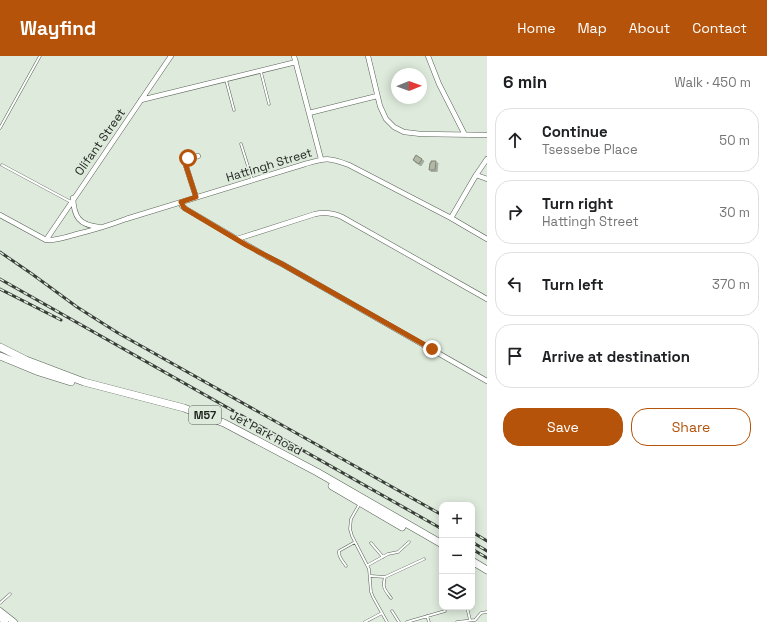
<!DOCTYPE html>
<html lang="en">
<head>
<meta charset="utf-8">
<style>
  body { margin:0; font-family:"Space Grotesk",sans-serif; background:#f6f6f6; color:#202124 }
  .controls { position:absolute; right:12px; bottom:12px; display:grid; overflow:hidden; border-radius:8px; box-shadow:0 2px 10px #0003 }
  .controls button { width:36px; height:36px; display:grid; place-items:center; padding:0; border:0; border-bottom:1px solid #e0e0e0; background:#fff; color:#202124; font:20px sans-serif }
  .compass { position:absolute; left:391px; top:12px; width:36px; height:36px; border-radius:50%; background:#fff; box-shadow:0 2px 10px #0003; rotate:89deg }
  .stop { position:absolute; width:12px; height:12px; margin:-9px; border:3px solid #b45309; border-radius:50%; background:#fff }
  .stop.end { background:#b45309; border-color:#fff; box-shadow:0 1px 4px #0008 }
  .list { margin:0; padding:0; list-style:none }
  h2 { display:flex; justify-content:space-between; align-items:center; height:52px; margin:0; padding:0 16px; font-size:17px }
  h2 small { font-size:13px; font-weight:400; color:#757577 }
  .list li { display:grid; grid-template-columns:26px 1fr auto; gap:12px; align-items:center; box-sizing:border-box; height:64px; margin:0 8px 8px; padding:0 8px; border:1px solid #e0e0e0; border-radius:16px }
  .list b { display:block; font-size:15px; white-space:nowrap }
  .list p { margin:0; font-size:13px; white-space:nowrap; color:#757577 }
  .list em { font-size:13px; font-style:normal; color:#757577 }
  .actions { display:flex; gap:8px; padding:12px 16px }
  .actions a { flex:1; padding:9px 0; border:1px solid #b45309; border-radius:16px; text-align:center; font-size:14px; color:#b45309 }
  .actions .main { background:#b45309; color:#fff }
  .icon { flex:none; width:22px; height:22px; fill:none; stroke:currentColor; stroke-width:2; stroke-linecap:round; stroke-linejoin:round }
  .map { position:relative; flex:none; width:487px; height:566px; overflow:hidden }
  header { display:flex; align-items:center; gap:24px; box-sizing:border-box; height:56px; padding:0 20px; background:#b45309; color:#fff }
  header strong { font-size:19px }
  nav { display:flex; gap:22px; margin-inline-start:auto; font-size:14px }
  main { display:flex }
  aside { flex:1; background:#fff }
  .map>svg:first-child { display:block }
  .building { fill:#b3b7a6; stroke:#7e8272; filter:url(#shadow) }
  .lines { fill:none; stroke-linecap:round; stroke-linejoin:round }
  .lane-casing { stroke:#576255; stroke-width:3 }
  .street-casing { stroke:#576255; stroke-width:5.5 }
  .secondary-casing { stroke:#576255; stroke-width:7 }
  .primary-casing { stroke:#576255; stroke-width:8 }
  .lane { stroke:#fff; stroke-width:2 }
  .street { stroke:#fff; stroke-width:4.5 }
  .secondary { stroke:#fff; stroke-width:6 }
  .primary { stroke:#fff; stroke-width:7 }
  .rail-casing { stroke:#393e38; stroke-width:3 }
  .rail { stroke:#deebdc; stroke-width:1.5; stroke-dasharray:4.5; stroke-linecap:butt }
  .route { stroke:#b45309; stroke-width:5 }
  .labels { text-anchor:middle; stroke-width:3.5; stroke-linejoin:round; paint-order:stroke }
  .shield { fill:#deebdc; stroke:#575e56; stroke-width:1 }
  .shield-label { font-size:11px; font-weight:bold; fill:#1d211c }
  .street-label { font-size:12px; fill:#1d211c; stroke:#deebdc }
</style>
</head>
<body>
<header>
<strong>Wayfind</strong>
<nav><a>Home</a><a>Map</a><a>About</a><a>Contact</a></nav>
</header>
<main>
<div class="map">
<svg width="487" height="566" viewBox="0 0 487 566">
  <defs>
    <filter id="shadow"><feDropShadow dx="2" dy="2" stdDeviation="0" flood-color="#0004"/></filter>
  </defs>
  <rect width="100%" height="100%" fill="#deebdc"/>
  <path class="building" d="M 416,99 L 422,103 L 419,108 L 413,104 Z
    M 431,105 L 436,105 L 435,114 L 429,114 L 430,107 L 431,107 Z"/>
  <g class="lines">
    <g class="lane-casing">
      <path id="lane" d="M 261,16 L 269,48
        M 226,24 L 234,54
        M 0,72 L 40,0
        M 241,88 L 252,123
        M 2,109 L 71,146
        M 359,449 L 351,463 L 350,473 L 352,480 L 369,513 L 371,536 L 373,541 L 387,566
        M 371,487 L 383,501
        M 368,509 L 388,498 L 398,496 L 409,486
        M 346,510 C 343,505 338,501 339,495 L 355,486
        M 371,520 L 385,521 C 382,532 385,534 391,542
        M 385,521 L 424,503
        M 0,547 L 10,538
        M 467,551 L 470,564
        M 392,555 L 399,566
        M 427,560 L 429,566
        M 365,566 L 382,557
        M 407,566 L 445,555
        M 457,566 L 475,564 L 481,557 L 487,556"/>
    </g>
    <g class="street-casing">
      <path id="street" d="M 294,0 L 321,103
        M 368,0 L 380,50 L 386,63 L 394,71 L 404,76 L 421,78 L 487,79
        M 428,0 L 439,28 L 465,79
        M 141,44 L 296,6
        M 309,57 L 377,40
        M 476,119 L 487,123
        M 196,141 L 186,110 C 186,101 191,102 198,100
        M 73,142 C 74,161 79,169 99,171
        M 181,146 L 182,150 L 186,153 L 266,200 L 282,208 L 487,325
        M 0,159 L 46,184 C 56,185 67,181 77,178 C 94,174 110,169 126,163 L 305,108 C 326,102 328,101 349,109 L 451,162 L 487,183
        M 451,162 L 476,119 L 487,103
        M 237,183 L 315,158 C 325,156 333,157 342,161 L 487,243
        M 46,184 L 171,0"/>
    </g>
    <g class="secondary-casing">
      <path id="secondary" d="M 0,555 L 14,566
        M 0,561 L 5,566"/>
    </g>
    <g class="primary-casing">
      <path id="primary" d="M 0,291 L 26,304 L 84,326 L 184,352 L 224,367 L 317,416 L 442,488
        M 0,300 L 39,316 L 71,326
        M 332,430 L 402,471
        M 472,505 L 487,514"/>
    </g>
    <use href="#lane" class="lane"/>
    <use href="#street" class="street"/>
    <use href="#secondary" class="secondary"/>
    <use href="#primary" class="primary"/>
    <g class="rail-casing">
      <path id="rail" d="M 0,196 L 32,218 L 77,251 L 118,277 L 442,459
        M 0,223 L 442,473
        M 0,233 L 61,264
        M 472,476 L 487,485
        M 472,486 L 487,495
        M 472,493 L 487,502"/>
    </g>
    <use href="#rail" class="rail"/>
  </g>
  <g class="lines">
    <path class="route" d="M 188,102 L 186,104 L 186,110 L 196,141 L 181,146 L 184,152 L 246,189 L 282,208 L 432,293"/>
  </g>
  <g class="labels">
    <rect class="shield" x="189" y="350" width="32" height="18" rx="3"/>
    <g class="shield-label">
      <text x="205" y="363">M57</text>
    </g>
    <g class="street-label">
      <text transform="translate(100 86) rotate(-55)" y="4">Olifant Street</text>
      <text transform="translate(269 109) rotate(-17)" y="4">Hattingh Street</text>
      <text transform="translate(266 377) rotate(28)" y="4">Jet Park Road</text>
    </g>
  </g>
</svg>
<div class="controls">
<button>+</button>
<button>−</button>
<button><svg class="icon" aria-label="layers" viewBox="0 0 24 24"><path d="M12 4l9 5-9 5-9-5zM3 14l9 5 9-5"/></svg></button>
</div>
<svg class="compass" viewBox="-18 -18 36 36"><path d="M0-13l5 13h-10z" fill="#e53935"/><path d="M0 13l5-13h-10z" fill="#757577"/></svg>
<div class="stop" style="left:188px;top:102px"></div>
<div class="stop end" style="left:432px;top:293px"></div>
</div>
<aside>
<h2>6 min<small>Walk · 450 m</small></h2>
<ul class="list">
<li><svg class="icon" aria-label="ahead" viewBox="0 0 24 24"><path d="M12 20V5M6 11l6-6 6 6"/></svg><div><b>Continue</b><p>Tsessebe Place</p></div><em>50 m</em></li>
<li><svg class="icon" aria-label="right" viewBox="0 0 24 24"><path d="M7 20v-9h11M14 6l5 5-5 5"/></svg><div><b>Turn right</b><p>Hattingh Street</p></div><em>30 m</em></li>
<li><svg class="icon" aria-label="left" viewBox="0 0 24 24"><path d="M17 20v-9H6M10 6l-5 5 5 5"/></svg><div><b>Turn left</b></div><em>370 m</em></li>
<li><svg class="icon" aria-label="arrive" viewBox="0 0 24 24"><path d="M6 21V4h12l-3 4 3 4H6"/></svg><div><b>Arrive at destination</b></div></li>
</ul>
<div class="actions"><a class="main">Save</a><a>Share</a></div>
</aside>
</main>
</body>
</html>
